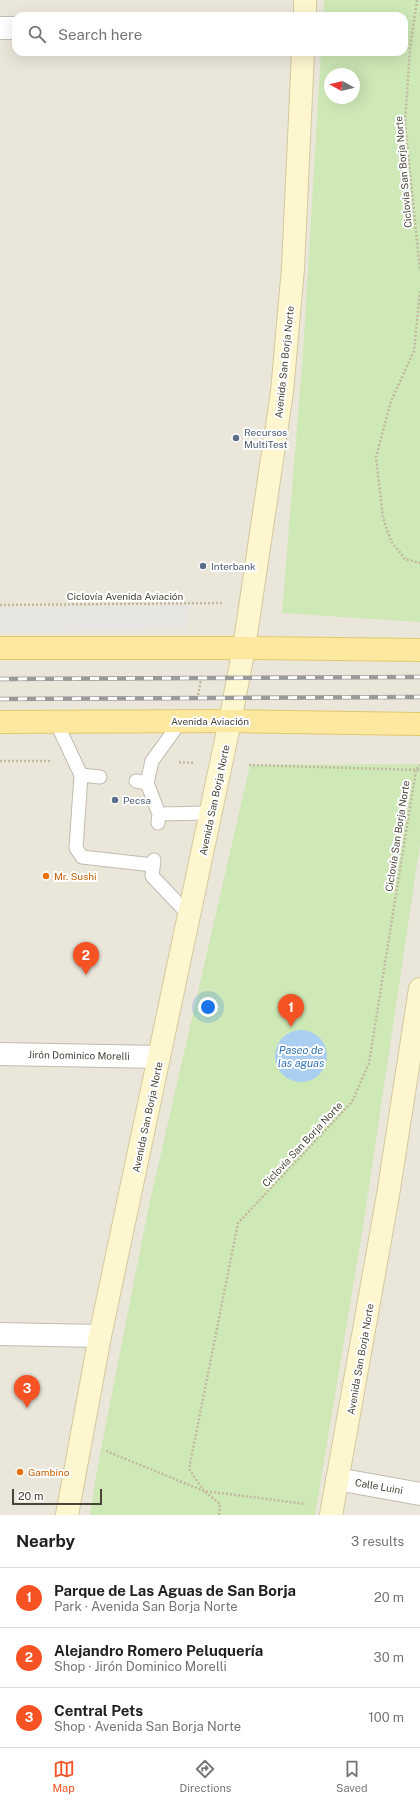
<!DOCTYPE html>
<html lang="en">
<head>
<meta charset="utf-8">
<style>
  body { margin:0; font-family:"Public Sans",sans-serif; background:#f2f2f2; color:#202124 }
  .compass { position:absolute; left:324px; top:68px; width:36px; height:36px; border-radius:50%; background:#fff; box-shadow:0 4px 16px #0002; rotate:278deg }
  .scale { position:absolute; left:12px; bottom:10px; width:90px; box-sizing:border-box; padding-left:4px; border:2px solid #4a4539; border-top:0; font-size:11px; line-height:14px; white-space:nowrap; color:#4a4539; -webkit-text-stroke:3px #fff; paint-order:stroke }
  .you { position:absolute; left:208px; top:1007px; width:14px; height:14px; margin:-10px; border:3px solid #fff; border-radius:50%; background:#1a73e8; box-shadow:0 0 0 6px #1a73e833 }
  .badge { display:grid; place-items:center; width:26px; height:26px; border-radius:50%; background:#f65223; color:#fff; font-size:13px; font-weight:700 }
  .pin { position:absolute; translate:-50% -33px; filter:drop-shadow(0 1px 2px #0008) }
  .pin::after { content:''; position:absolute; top:21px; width:14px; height:12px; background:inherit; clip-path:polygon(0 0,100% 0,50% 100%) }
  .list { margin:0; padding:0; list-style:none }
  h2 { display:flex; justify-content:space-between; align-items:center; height:52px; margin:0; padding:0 16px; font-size:17px }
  h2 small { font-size:13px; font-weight:400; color:#757577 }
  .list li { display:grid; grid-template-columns:26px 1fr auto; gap:12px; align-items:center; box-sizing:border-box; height:60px; padding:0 16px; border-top:1px solid #e0e0e0 }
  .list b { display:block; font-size:15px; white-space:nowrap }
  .list p { margin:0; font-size:13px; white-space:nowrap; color:#757577 }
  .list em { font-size:13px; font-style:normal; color:#757577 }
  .icon { flex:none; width:22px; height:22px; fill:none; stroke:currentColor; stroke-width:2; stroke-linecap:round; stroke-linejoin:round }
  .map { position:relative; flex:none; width:420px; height:1515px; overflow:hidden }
  .search { position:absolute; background:#fff; box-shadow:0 4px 16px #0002; left:12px; right:12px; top:12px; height:44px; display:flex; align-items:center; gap:10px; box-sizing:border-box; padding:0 14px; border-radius:12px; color:#757577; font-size:15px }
  .sheet { height:232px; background:#fff }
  nav { display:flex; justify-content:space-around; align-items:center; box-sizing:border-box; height:56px; border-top:1px solid #e0e0e0; background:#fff; font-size:11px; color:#757577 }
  nav a { display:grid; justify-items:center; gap:2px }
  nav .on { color:#f65223 }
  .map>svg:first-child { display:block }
  .residential { fill:#eae6da; fill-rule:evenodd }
  .green { fill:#cee8b6; fill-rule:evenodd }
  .parking { fill:#e8e6e3 }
  .water { fill:#abcff0 }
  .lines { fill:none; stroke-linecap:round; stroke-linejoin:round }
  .service-casing { stroke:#c1bcaf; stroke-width:15 }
  .minor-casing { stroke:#c1bcaf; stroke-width:24 }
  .secondary-casing { stroke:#d4c99d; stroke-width:24 }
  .primary-casing { stroke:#e2c86d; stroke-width:24 }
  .path { stroke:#c3b9a0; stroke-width:2.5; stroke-dasharray:2 2; stroke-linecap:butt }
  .service { stroke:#fff; stroke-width:13 }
  .minor { stroke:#fff; stroke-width:22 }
  .secondary { stroke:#fef6ce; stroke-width:22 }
  .primary { stroke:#fce89f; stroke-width:22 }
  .rail-casing { stroke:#9a9a9a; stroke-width:4.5 }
  .rail { stroke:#fff; stroke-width:3; stroke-dasharray:9; stroke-linecap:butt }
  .service-dot { fill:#5c6f8a; stroke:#fff; stroke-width:1.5 }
  .food-dot { fill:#e8710a; stroke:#fff; stroke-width:1.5 }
  .labels { text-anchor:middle; stroke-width:4; stroke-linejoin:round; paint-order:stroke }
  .street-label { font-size:10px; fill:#4a4539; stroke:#fff }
  .service-label { font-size:10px; fill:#4e5e75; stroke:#fff; text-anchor:start }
  .food-label { font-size:10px; fill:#c56008; stroke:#fff; text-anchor:start }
  .water-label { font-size:11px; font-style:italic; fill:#3375b6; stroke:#fff }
</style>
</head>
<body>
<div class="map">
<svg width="420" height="1515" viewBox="0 0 420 1515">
  <rect width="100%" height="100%" fill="#f6f4ec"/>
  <path class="residential" d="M 0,0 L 420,0 L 420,1515 L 0,1515 ZM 16,16 L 404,16 L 404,52 L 16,52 ZM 330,74 L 354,74 L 354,98 L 330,98 Z"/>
  <path class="green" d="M 324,0 L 420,0 L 420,622 L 282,613 L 303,354 L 321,52 L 404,52 L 404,16 L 323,16 ZM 330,74 L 354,74 L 354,98 L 330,98 Z
    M 420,764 L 420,844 L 364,1220 L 315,1515 L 90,1515 L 98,1465 L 148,1210 L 250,765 Z"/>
  <path class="parking" d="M 191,606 L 186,629 L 0,632 L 0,607 Z"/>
  <path class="water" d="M275 1056a26 26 0 1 1 52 0a26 26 0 1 1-52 0Z"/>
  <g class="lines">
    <g class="service-casing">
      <path id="service" d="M 56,722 L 81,775 L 100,777
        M 81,775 L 76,848 L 82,857 L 153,865
        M 136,781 L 147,783 L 152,761 L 181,721
        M 147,783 L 159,814
        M 158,823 L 159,814 L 211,813
        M 154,860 L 152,876 L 189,915"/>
    </g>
    <g class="minor-casing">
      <path id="minor" d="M 0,28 L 16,28
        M 0,1054 L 159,1057
        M 0,1334 L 100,1336
        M 337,1479 L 420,1494"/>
    </g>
    <g class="secondary-casing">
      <path id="secondary" d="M 305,16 L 305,0
        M 67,1515 L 100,1336 L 230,721 L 244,648 L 282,392 L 293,268 L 303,52
        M 331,1515 L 388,1195 L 420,989"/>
    </g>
    <g class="primary-casing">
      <path id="primary" d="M 0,648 L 244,648 L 420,650
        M 0,722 L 230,721 L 420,724"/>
    </g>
    <path class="path" d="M 417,0 L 410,48 L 405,123 L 420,271
      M 420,291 L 414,351 L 391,401 L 376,457 L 383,518 L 391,541 L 405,559 L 420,563
      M 0,605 L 224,603
      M 198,695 L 202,675
      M 0,761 L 50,761
      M 179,762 L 194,763
      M 249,765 L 420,770
      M 106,1451 L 204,1491 L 306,1504
      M 219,1515 L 220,1504 L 204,1491 L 189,1469 L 238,1223 L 352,1102 L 369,1063 L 416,770 L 420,765"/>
    <use href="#service" class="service"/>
    <use href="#minor" class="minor"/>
    <use href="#secondary" class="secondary"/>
    <use href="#primary" class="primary"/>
    <g class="rail-casing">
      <path id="rail" d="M 0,679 L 420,677
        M 0,699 L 420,697"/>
    </g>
    <use href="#rail" class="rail"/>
  </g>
  <g class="service-dot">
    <circle cx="236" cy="438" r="4"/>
    <circle cx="203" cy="566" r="4"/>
    <circle cx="115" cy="800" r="4"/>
  </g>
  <g class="food-dot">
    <circle cx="46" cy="876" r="4"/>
    <circle cx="20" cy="1472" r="4"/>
  </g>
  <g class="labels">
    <g class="street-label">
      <text transform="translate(403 172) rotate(-95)" y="4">Ciclovía San Borja Norte</text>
      <text transform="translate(284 362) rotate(-84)" y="4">Avenida San Borja Norte</text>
      <text x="125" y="600">Ciclovía Avenida Aviación</text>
      <text x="210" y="725">Avenida Aviación</text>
      <text transform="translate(214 800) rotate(-78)" y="4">Avenida San Borja Norte</text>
      <text transform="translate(397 836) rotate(-81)" y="4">Ciclovía San Borja Norte</text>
      <text transform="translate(79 1055) rotate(1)" y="4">Jirón Dominico Morelli</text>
      <text transform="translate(147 1117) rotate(-78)" y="4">Avenida San Borja Norte</text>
      <text transform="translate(302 1144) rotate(-47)" y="4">Ciclovía San Borja Norte</text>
      <text transform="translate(360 1359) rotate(-80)" y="4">Avenida San Borja Norte</text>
      <text transform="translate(379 1486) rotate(10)" y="4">Calle Luini</text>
    </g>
    <g class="service-label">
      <text x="244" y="436">Recursos<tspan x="244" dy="12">MultiTest</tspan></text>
      <text x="211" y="570">Interbank</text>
      <text x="123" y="804">Pecsa</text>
    </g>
    <g class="food-label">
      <text x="54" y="880">Mr. Sushi</text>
      <text x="28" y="1476">Gambino</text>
    </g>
    <g class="water-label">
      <text x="301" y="1054">Paseo de<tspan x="301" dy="13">las aguas</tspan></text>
    </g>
  </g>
</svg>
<svg class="compass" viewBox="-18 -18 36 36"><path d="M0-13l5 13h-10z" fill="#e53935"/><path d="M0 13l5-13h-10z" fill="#757577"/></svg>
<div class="scale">20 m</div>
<div class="you"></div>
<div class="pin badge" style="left:291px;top:1027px">1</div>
<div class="pin badge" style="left:86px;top:975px">2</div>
<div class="pin badge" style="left:27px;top:1408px">3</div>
<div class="search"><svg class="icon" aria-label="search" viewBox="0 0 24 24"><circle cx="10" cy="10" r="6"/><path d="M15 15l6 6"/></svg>Search here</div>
</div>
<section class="sheet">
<h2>Nearby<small>3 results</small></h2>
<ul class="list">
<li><span class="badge">1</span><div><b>Parque de Las Aguas de San Borja</b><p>Park · Avenida San Borja Norte</p></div><em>20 m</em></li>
<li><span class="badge">2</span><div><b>Alejandro Romero Peluquería</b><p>Shop · Jirón Dominico Morelli</p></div><em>30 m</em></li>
<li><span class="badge">3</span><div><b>Central Pets</b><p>Shop · Avenida San Borja Norte</p></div><em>100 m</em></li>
</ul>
</section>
<nav>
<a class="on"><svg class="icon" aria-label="map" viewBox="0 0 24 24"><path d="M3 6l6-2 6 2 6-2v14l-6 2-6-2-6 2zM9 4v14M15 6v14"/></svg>Map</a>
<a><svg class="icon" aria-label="directions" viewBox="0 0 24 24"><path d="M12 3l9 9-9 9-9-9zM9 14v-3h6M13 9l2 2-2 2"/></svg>Directions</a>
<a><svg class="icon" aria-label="saved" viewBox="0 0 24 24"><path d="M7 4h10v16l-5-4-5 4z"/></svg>Saved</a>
</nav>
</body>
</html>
